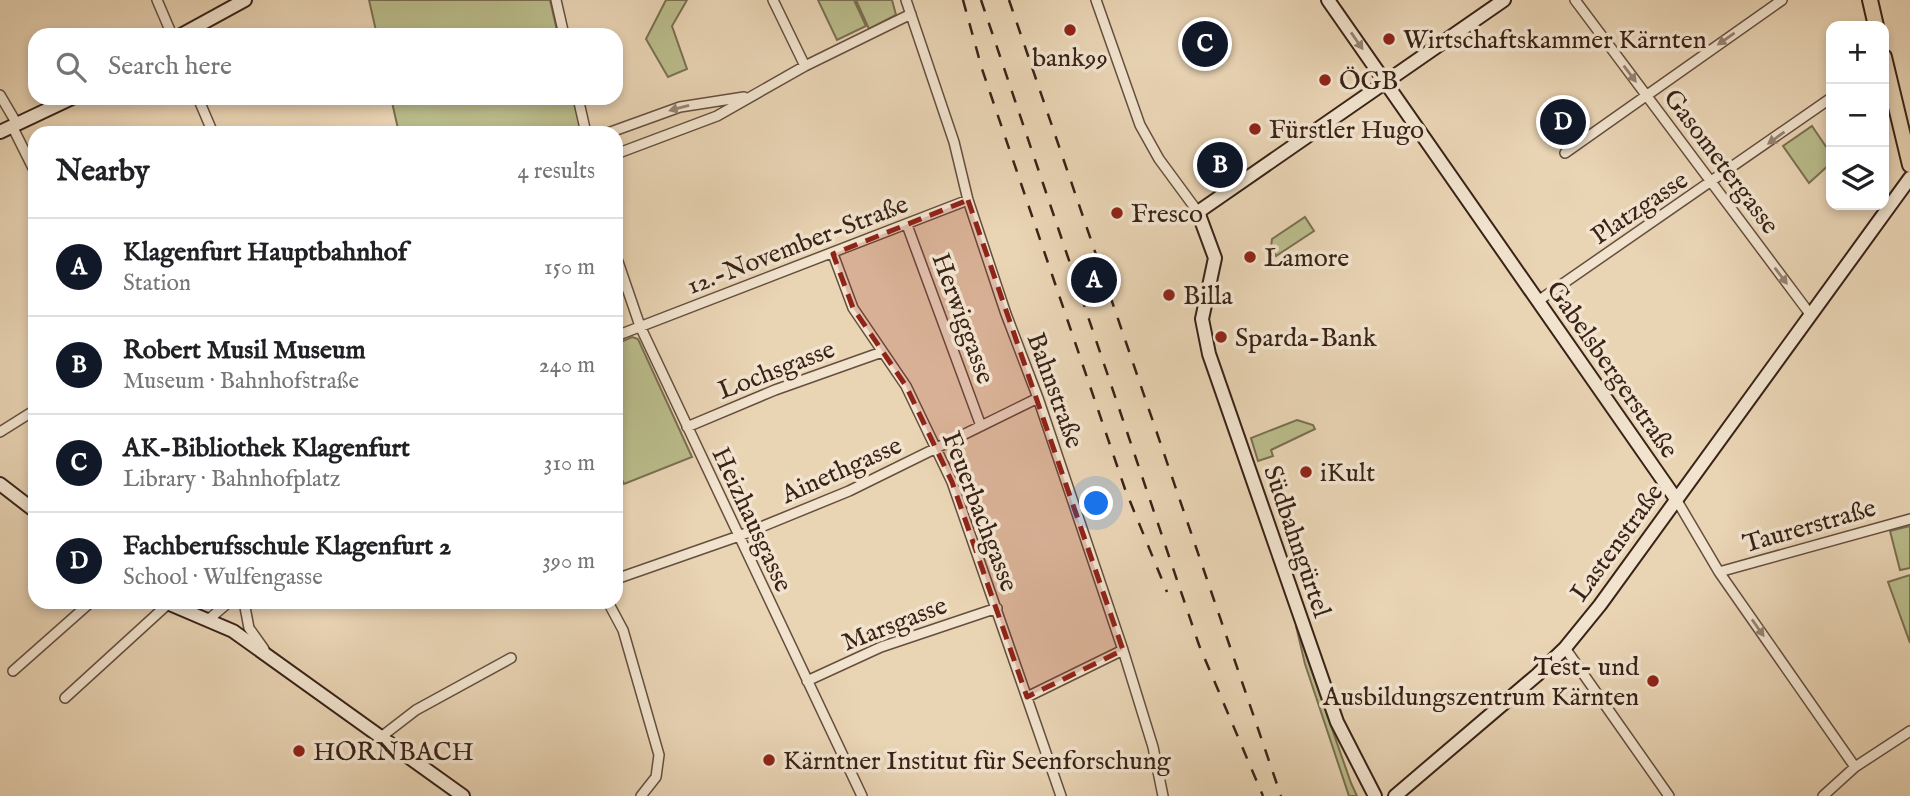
<!DOCTYPE html>
<html lang="en">
<head>
<meta charset="utf-8">
<style>
  body { margin:0; font-family:"IM FELL English",serif; background:#f2f2f2; color:#202124 }
  .controls { position:absolute; right:21px; top:21px; display:grid; overflow:hidden; border-radius:14px; box-shadow:0 4px 10px #0003 }
  .controls button { width:63px; height:63px; display:grid; place-items:center; padding:0; border:0; border-bottom:2px solid #e0e0e0; background:#fff; color:#202124; font:35px sans-serif }
  .you { position:absolute; left:1097px; top:504px; width:24px; height:24px; margin:-18px; border:5px solid #fff; border-radius:50%; background:#1a73e8; box-shadow:0 0 0 10px #1a73e833 }
  .badge { display:grid; place-items:center; width:46px; height:46px; border-radius:50%; background:#111827; color:#fff; font-size:23px; font-weight:700 }
  .pin { position:absolute; translate:-50% -50%; border:4px solid #fff; box-shadow:0 2px 7px #0006 }
  .list { margin:0; padding:0; list-style:none }
  h2 { display:flex; justify-content:space-between; align-items:center; height:91px; margin:0; padding:0 28px; font-size:30px }
  h2 small { font-size:23px; font-weight:400; color:#757577 }
  .list li { display:grid; grid-template-columns:46px 1fr auto; gap:21px; align-items:center; box-sizing:border-box; height:98px; padding:0 28px; border-top:2px solid #e0e0e0 }
  .list b { display:block; font-size:26px; white-space:nowrap }
  .list p { margin:0; font-size:23px; white-space:nowrap; color:#757577 }
  .list em { font-size:23px; font-style:normal; color:#757577 }
  .icon { flex:none; width:38px; height:38px; fill:none; stroke:currentColor; stroke-width:2; stroke-linecap:round; stroke-linejoin:round }
  .map { position:relative; flex:none; width:1910px; height:796px; overflow:hidden }
  .search { position:absolute; background:#fff; box-shadow:0 4px 10px #0003; left:28px; top:28px; width:595px; height:77px; display:flex; align-items:center; gap:18px; box-sizing:border-box; padding:0 24px; border-radius:21px; color:#757577; font-size:26px }
  .panel { position:absolute; background:#fff; box-shadow:0 4px 10px #0003; left:28px; top:126px; width:595px; height:483px; border-radius:21px }
  .map>svg:first-child { display:block }
  .green { fill:#babc8b; stroke:#7a6f51; stroke-width:2 }
  .lines { fill:none; stroke-linecap:round; stroke-linejoin:round }
  .street-casing { stroke:#654e3e; stroke-width:12 }
  .secondary-casing { stroke:#392217; stroke-width:16 }
  .primary-casing { stroke:#392217; stroke-width:18 }
  .street { stroke:#f1e3ce; stroke-width:9 }
  .secondary { stroke:#f1e3ce; stroke-width:12 }
  .primary { stroke:#e9d4b4; stroke-width:14 }
  .rail { stroke:#392217; stroke-width:2.5; stroke-dasharray:12 12; stroke-linecap:butt }
  .oneway { fill:#958272 }
  .marked { fill:#8f2418; fill-opacity:0.2; stroke:#8f2418; stroke-width:5; stroke-dasharray:14 9; stroke-linejoin:round }
  .poi-dot { fill:#8f2418; stroke:#f1e3ce; stroke-width:2.5 }
  .labels { text-anchor:middle; stroke-width:7; stroke-linejoin:round; paint-order:stroke }
  .poi-label { font-size:26px; fill:#392217; stroke:#f1e3ce; text-anchor:start }
  .street-label { font-size:26px; fill:#392217; stroke:#f1e3ce }
</style>
</head>
<body>
<div class="map">
<svg width="1910" height="796" viewBox="0 0 1910 796">
  <rect width="100%" height="100%" fill="#e9d4b4"/>
  <filter id="stains"><feTurbulence type="fractalNoise" baseFrequency=".00286" numOctaves="4"/><feColorMatrix values="0 0 0 0 .2 0 0 0 0 .09 0 0 0 0 .02 0 0 0 .5 -.17"/></filter>
  <radialGradient id="worn" r=".72"><stop offset=".6" stop-color="#630" stop-opacity="0"/><stop offset="1" stop-color="#630" stop-opacity=".3"/></radialGradient>
  <path class="green" d="M 369,0 L 550,0 L 558,35 L 377,35 Z
    M 666,0 L 687,0 L 672,26 L 687,69 L 668,77 L 646,39 Z
    M 818,0 L 854,0 L 866,26 L 837,40 Z
    M 856,0 L 892,0 L 896,15 L 869,29 Z
    M 391,98 L 573,98 L 582,133 L 399,133 Z
    M 1812,126 L 1831,154 L 1831,163 L 1809,183 L 1783,146 Z
    M 1305,217 L 1314,231 L 1276,256 L 1271,247 L 1272,239 Z
    M 632,337 L 638,339 L 692,457 L 624,484 L 616,467 L 616,344 Z
    M 1297,420 L 1313,425 L 1315,429 L 1271,450 L 1273,456 L 1258,461 L 1251,438 Z
    M 1910,526 L 1910,568 L 1900,570 L 1890,531 Z
    M 1910,575 L 1910,643 L 1888,582 Z
    M 1296,626 L 1351,783 L 1357,796 L 1349,796 L 1305,664 Z"/>
  <g class="lines">
    <g class="street-casing">
      <path id="street" d="M 157,0 L 172,35
        M 556,0 L 564,35
        M 773,0 L 805,66
        M 906,0 L 954,142 L 968,200 L 1006,314 L 1038,398 L 1123,650 L 1153,747 L 1163,796
        M 1096,0 L 1140,125 L 1159,159 L 1198,212
        M 1575,0 L 1810,314
        M 0,95 L 17,124
        M 198,98 L 213,133
        M 578,98 L 586,133
        M 12,126 L 35,172
        M 608,133 L 680,107 L 744,97
        M 1565,153 L 1782,0
        M 616,154 L 717,116 L 805,66 L 911,14
        M 907,225 L 981,426
        M 833,254 L 853,308 L 906,386 L 952,482 L 1061,796
        M 616,256 L 640,326 L 862,796
        M 1538,301 L 1831,98
        M 616,336 L 968,200
        M 687,427 L 775,390 L 882,352
        M 0,432 L 35,410
        M 1676,499 L 1719,572 L 1855,767
        M 1719,572 L 1910,519
        M 616,579 L 739,536 L 849,491 L 1038,398
        M 244,602 L 249,628 L 264,649
        M 608,602 L 623,630 L 659,755 L 656,777 L 641,796
        M 208,620 L 229,602
        M 1565,648 L 1669,796
        M 13,671 L 91,602
        M 807,681 L 881,647 L 997,608
        M 1027,697 L 1123,650
        M 65,698 L 168,604
        M 381,737 L 416,710 L 511,658
        M 1823,796 L 1855,767 L 1910,731"/>
    </g>
    <g class="secondary-casing">
      <path id="secondary" d="M 1328,0 L 1676,499
        M 181,35 L 245,0
        M 0,132 L 72,98
        M 0,484 L 35,511
        M 165,602 L 233,631 L 463,796
        M 1375,796 L 1337,722 L 1209,354 L 1202,319 L 1215,258 L 1198,212 L 1504,0
        M 1395,796 L 1537,675 L 1565,648 L 1600,605 L 1910,178"/>
    </g>
    <g class="primary-casing">
      <path id="primary" d="M 1870,0 L 1876,26
        M 1884,57 L 1910,165"/>
    </g>
    <use href="#street" class="street"/>
    <use href="#secondary" class="secondary"/>
    <use href="#primary" class="primary"/>
    <path class="rail" d="M 963,0 L 982,69 L 1125,489 L 1167,592
      M 981,0 L 1199,645 L 1263,796
      M 1009,0 L 1281,796"/>
  </g>
  <defs><path id="oneway-solid" d="M-6-.8H1V-3.2L6.5 0L1 3.2V.8H-6Z" transform="scale(1.75)"/></defs>
  <g class="oneway">
    <use href="#oneway-solid" transform="translate(1726 39) rotate(145)"/>
    <use href="#oneway-solid" transform="translate(1357 41) rotate(55)"/>
    <use href="#oneway-solid" transform="translate(1630 74) rotate(53)"/>
    <use href="#oneway-solid" transform="translate(679 108) rotate(165)"/>
    <use href="#oneway-solid" transform="translate(1776 138) rotate(144)"/>
    <use href="#oneway-solid" transform="translate(1781 276) rotate(53)"/>
    <use href="#oneway-solid" transform="translate(1758 628) rotate(55)"/>
  </g>
  <path class="marked" d="M 968,200 L 1123,650 L 1027,697 L 952,482 L 906,386 L 853,308 L 833,254 Z"/>
  <g class="poi-dot">
    <circle cx="1070" cy="30" r="7"/>
    <circle cx="1389" cy="39" r="7"/>
    <circle cx="1325" cy="80" r="7"/>
    <circle cx="1255" cy="129" r="7"/>
    <circle cx="1117" cy="213" r="7"/>
    <circle cx="1250" cy="257" r="7"/>
    <circle cx="1169" cy="295" r="7"/>
    <circle cx="1221" cy="337" r="7"/>
    <circle cx="1306" cy="472" r="7"/>
    <circle cx="1653" cy="681" r="7"/>
    <circle cx="299" cy="751" r="7"/>
    <circle cx="769" cy="760" r="7"/>
  </g>
  <g class="labels">
    <g class="poi-label">
      <text x="1403" y="48">Wirtschaftskammer Kärnten</text>
      <text x="1070" y="66" text-anchor="middle">bank99</text>
      <text x="1339" y="89">ÖGB</text>
      <text x="1269" y="138">Fürstler Hugo</text>
      <text x="1131" y="222">Fresco</text>
      <text x="1264" y="266">Lamore</text>
      <text x="1183" y="304">Billa</text>
      <text x="1235" y="346">Sparda-Bank</text>
      <text x="1320" y="481">iKult</text>
      <text x="1639" y="675" text-anchor="end">Test- und<tspan x="1639" dy="30">Ausbildungszentrum Kärnten</tspan></text>
      <text x="313" y="760">HORNBACH</text>
      <text x="783" y="769">Kärntner Institut für Seenforschung</text>
    </g>
    <g class="street-label">
      <text transform="translate(1722 161) rotate(53)" y="9">Gasometergasse</text>
      <text transform="translate(1639 207) rotate(-34)" y="9">Platzgasse</text>
      <text transform="translate(797 244) rotate(-21)" y="9">12.-November-Straße</text>
      <text transform="translate(964 318) rotate(70)" y="9">Herwiggasse</text>
      <text transform="translate(776 369) rotate(-21)" y="9">Lochsgasse</text>
      <text transform="translate(1613 369) rotate(55)" y="9">Gabelsbergerstraße</text>
      <text transform="translate(1056 390) rotate(70)" y="9">Bahnstraße</text>
      <text transform="translate(841 469) rotate(-24)" y="9">Ainethgasse</text>
      <text transform="translate(981 511) rotate(69)" y="9">Feuerbachgasse</text>
      <text transform="translate(753 519) rotate(65)" y="9">Heizhausgasse</text>
      <text transform="translate(1809 525) rotate(-16)" y="9">Taurerstraße</text>
      <text transform="translate(1298 541) rotate(71)" y="9">Südbahngürtel</text>
      <text transform="translate(1616 542) rotate(-54)" y="9">Lastenstraße</text>
      <text transform="translate(894 623) rotate(-21)" y="9">Marsgasse</text>
    </g>
  </g>
  <rect width="100%" height="100%" filter="url(#stains)"/>
  <rect width="100%" height="100%" fill="url(#worn)"/>
</svg>
<div class="controls">
<button>+</button>
<button>−</button>
<button><svg class="icon" aria-label="layers" viewBox="0 0 24 24"><path d="M12 4l9 5-9 5-9-5zM3 14l9 5 9-5"/></svg></button>
</div>
<div class="you"></div>
<div class="pin badge" style="left:1094px;top:280px">A</div>
<div class="pin badge" style="left:1220px;top:165px">B</div>
<div class="pin badge" style="left:1205px;top:44px">C</div>
<div class="pin badge" style="left:1563px;top:122px">D</div>
<div class="search"><svg class="icon" aria-label="search" viewBox="0 0 24 24"><circle cx="10" cy="10" r="6"/><path d="M15 15l6 6"/></svg>Search here</div>
<section class="panel">
<h2>Nearby<small>4 results</small></h2>
<ul class="list">
<li><span class="badge">A</span><div><b>Klagenfurt Hauptbahnhof</b><p>Station</p></div><em>150 m</em></li>
<li><span class="badge">B</span><div><b>Robert Musil Museum</b><p>Museum · Bahnhofstraße</p></div><em>240 m</em></li>
<li><span class="badge">C</span><div><b>AK-Bibliothek Klagenfurt</b><p>Library · Bahnhofplatz</p></div><em>310 m</em></li>
<li><span class="badge">D</span><div><b>Fachberufsschule Klagenfurt 2</b><p>School · Wulfengasse</p></div><em>390 m</em></li>
</ul>
</section>
</div>
</body>
</html>
